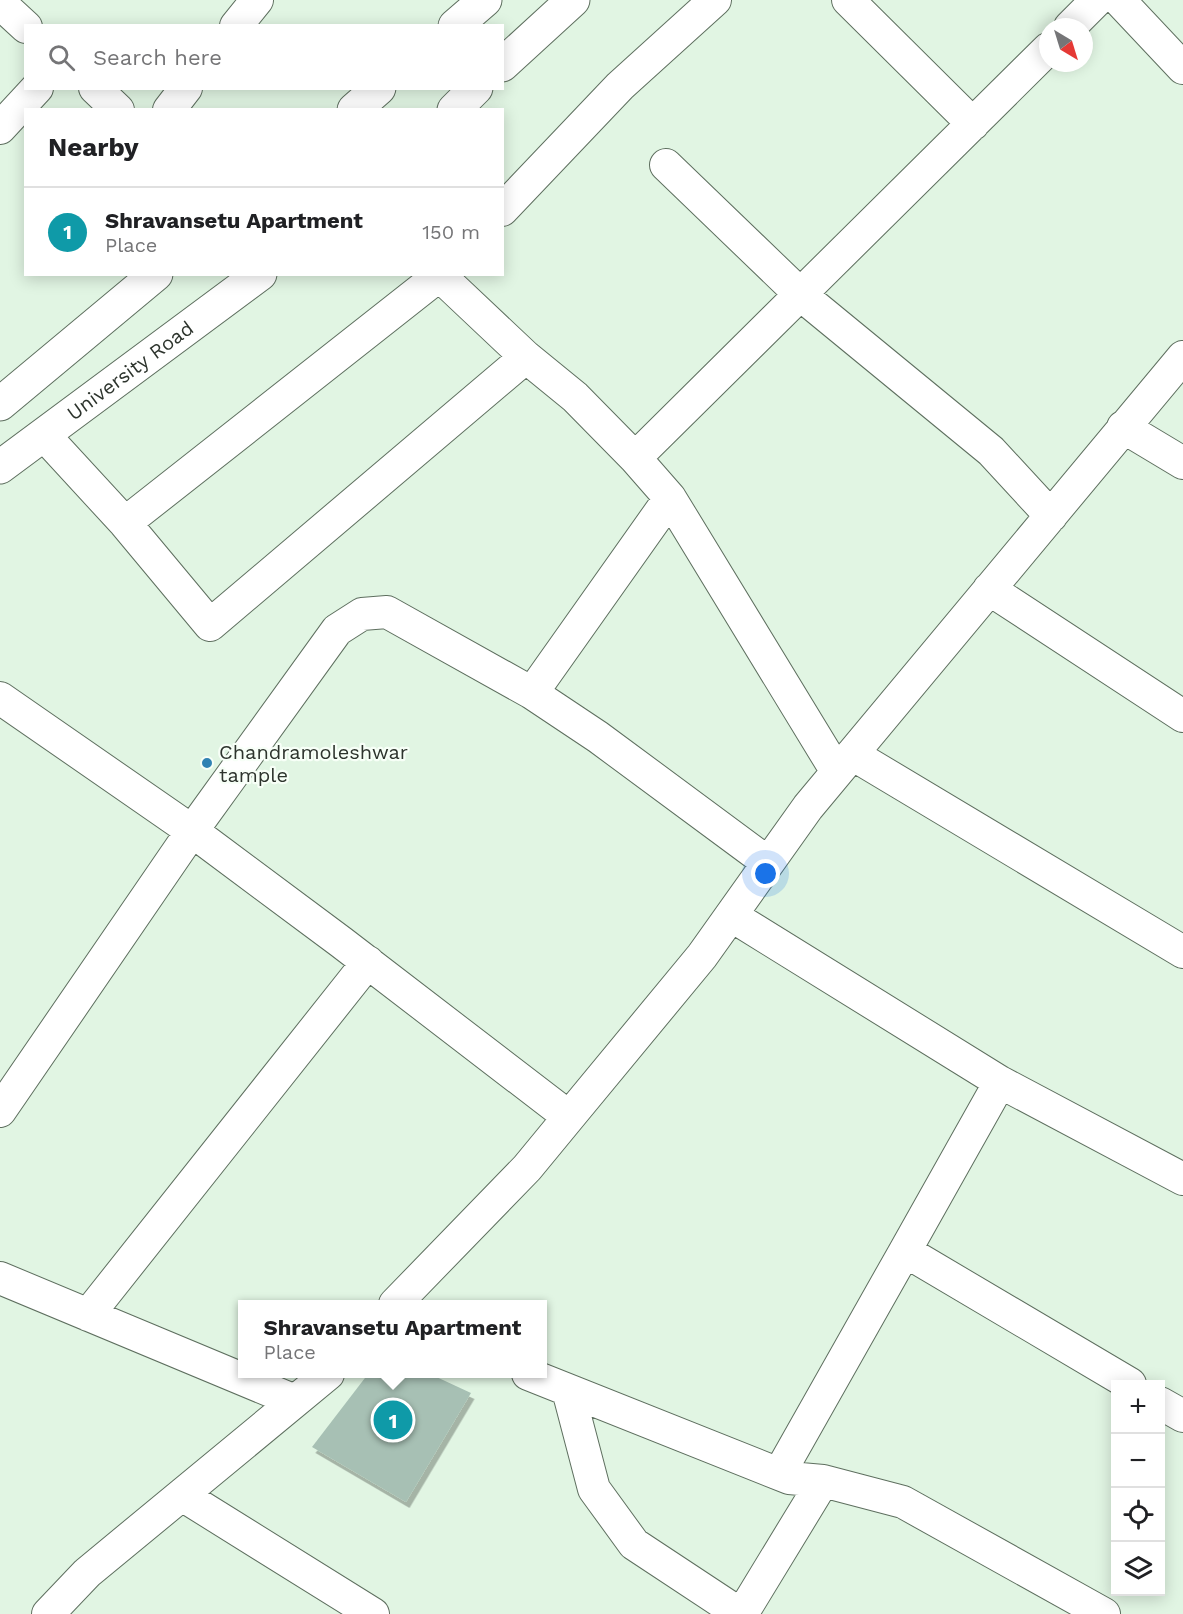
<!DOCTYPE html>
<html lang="en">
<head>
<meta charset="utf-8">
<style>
  body { margin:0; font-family:"Work Sans",sans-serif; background:#f6f6f6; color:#202124 }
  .controls { position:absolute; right:18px; bottom:18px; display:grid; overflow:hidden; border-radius:0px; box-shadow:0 3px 15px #0003 }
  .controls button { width:54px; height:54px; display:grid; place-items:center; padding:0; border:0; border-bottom:2px solid #e0e0e0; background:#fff; color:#202124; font:30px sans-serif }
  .compass { position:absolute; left:1039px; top:18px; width:54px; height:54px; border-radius:50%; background:#fff; box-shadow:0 3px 15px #0003; rotate:142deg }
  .you { position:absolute; left:766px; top:874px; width:21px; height:21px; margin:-15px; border:4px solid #fff; border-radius:50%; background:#1a73e8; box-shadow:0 0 0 9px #1a73e833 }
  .badge { display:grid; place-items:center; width:39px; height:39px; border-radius:50%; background:#b45309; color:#fff; font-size:20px; font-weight:700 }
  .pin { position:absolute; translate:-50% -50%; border:3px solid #fff; box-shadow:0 2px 6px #0006 }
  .popup { position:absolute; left:238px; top:1300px; width:309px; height:78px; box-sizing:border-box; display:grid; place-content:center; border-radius:0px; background:#fff; filter:drop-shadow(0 2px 4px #0005); font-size:20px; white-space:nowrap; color:#757577 }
  .popup b { font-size:22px; color:#202124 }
  .popup::after { content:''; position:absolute; left:50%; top:100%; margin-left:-12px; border:12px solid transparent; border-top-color:#fff }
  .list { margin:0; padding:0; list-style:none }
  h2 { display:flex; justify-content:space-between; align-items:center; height:78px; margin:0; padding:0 24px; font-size:26px }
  h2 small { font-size:20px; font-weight:400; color:#757577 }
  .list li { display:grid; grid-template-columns:39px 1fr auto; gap:18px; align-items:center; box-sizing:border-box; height:90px; padding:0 24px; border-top:2px solid #e0e0e0 }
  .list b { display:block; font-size:22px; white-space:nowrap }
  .list p { margin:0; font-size:20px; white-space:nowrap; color:#757577 }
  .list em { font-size:20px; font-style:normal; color:#757577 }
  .icon { flex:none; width:33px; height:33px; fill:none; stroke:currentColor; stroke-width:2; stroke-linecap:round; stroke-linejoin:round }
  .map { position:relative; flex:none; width:1183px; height:1614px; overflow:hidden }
  .search { position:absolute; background:#fff; box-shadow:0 3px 15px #0003; left:24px; top:24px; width:480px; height:66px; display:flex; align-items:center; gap:15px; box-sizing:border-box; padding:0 21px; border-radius:0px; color:#757577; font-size:22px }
  .panel { position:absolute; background:#fff; box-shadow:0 3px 15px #0003; left:24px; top:108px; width:480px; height:168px; border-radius:0px }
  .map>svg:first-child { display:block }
  .building { fill:#a7c0b4; filter:url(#shadow) }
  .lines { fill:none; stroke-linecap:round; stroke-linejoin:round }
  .minor-casing { stroke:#5e6f5f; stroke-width:34 }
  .tertiary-casing { stroke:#5e6f5f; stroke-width:35 }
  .minor { stroke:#fff; stroke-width:32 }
  .tertiary { stroke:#fff; stroke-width:33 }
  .poi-dot { fill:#3082b3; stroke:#f7fff7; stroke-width:2 }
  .labels { text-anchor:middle; stroke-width:4.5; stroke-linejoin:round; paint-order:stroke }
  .street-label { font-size:20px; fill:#2d342d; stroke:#f7fff7 }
  .poi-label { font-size:20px; fill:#2d342d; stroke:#f7fff7; text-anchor:start }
</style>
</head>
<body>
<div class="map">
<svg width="1183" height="1614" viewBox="0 0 1183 1614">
  <defs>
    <filter id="shadow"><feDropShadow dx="3.5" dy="6" stdDeviation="0" flood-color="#0004"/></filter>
  </defs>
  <rect width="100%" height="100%" fill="#e1f5e3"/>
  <path class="building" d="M 368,1374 L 430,1374 L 471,1393 L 406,1502 L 312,1447 Z"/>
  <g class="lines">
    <g class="minor-casing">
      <path id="minor" d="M 848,0 L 973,124
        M 1119,0 L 1183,68
        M 0,3 L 26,27
        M 236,26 L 257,0
        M 1070,27 L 1097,0
        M 95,88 L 118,110
        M 169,110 L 186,88
        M 0,128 L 37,88
        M 666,165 L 801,295 L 991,451 L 1051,516
        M 502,210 L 620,86 L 715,0
        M 438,274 L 526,357 L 575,397 L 635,458 L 1048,49
        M 1123,427 L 1183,463
        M 44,435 L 125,523 L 441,274
        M 635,458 L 670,498 L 837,772
        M 670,498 L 532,693 L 598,737 L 767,862
        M 125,523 L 210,625 L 526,357
        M 989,589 L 1183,716
        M 532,693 L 387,612 L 362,614 L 337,630 L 192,831 L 341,942 L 569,1117
        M 0,698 L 192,831 L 0,1111
        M 852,754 L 1183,952
        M 732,916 L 1000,1082 L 1183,1179
        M 1000,1082 L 905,1251 L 1130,1384
        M 0,1278 L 295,1401
        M 395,1304 L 527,1168 L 569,1117 L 702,956 L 808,807 L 1183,357
        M 88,1315 L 368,962
        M 528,1374 L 789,1478 L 823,1481 L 903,1502 L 1104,1614
        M 568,1390 L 594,1489 L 634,1544 L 740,1614
        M 1160,1403 L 1183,1416
        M 779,1474 L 905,1251
        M 182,1495 L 373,1614
        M 48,1614 L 87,1573 L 328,1374
        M 742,1614 L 823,1481"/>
    </g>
    <g class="tertiary-casing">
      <g id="tertiary">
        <path d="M 455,26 L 485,0"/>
        <path d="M 502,65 L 573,0"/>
        <path d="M 354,110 L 379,88"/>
        <path d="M 454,110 L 476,88"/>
        <path d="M 0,404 L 156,274"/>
        <path id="s1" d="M 0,467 L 260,274"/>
      </g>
    </g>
    <use href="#minor" class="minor"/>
    <use href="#tertiary" class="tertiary"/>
  </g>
  <circle class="poi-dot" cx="207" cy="763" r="6"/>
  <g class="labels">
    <g class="street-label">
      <text dy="7" stroke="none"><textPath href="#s1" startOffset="162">University Road</textPath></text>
    </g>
    <g class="poi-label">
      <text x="219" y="759">Chandramoleshwar<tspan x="219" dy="23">tample</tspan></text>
    </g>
  </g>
</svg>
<div class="controls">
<button>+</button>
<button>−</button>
<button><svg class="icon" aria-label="locate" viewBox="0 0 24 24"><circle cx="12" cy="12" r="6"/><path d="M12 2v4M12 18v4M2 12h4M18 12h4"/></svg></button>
<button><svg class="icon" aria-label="layers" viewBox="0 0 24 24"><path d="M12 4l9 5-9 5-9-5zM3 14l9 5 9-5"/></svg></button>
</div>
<svg class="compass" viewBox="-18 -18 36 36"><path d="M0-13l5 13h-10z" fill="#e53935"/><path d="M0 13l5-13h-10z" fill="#757577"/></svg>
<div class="you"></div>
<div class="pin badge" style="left:393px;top:1420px;background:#0f9aa8">1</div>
<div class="popup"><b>Shravansetu Apartment</b>Place</div>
<div class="search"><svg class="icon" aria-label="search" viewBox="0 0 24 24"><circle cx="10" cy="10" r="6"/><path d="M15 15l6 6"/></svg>Search here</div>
<section class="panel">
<h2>Nearby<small></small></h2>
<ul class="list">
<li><span class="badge" style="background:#0f9aa8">1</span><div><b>Shravansetu Apartment</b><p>Place</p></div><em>150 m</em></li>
</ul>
</section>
</div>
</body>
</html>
